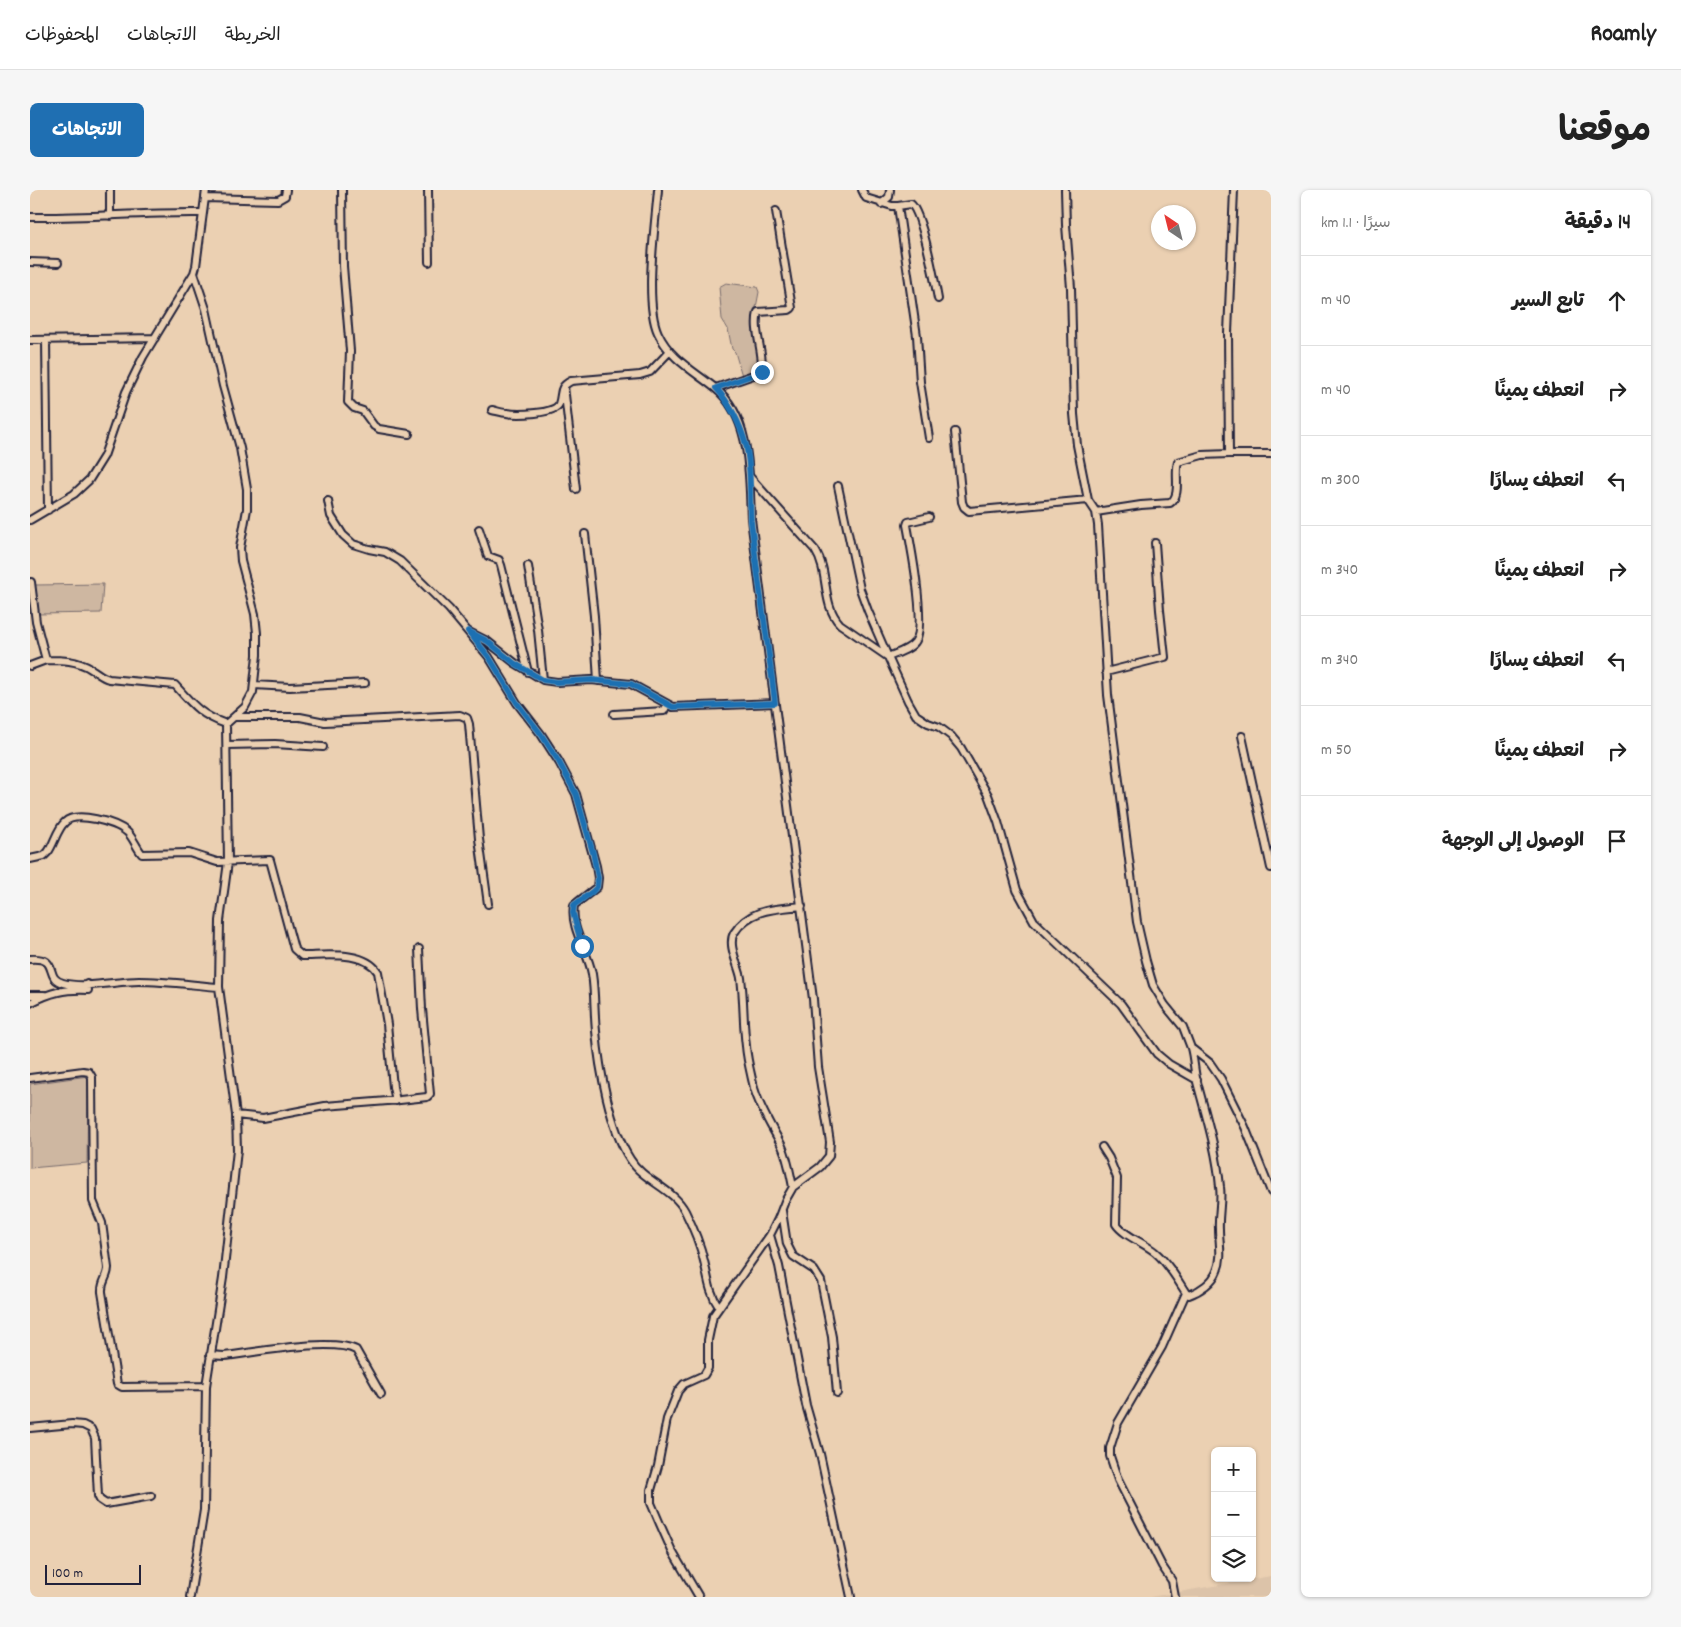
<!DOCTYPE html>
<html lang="ar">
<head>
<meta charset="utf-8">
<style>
  body { margin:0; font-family:Dekko,"Playpen Sans Arabic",sans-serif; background:#f6f6f6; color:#222; direction:rtl }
  .controls { position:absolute; right:15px; bottom:15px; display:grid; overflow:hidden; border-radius:8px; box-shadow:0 1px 4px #0004 }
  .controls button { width:45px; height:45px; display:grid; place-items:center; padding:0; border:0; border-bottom:1px solid #e0e0e0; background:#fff; color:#222; font:25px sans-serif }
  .compass { position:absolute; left:1121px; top:15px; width:45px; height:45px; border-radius:50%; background:#fff; box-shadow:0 1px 4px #0004; rotate:325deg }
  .scale { position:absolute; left:15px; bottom:12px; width:96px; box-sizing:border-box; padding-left:5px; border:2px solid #22223b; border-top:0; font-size:14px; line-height:18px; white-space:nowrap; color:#22223b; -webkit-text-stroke:4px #ebd0b2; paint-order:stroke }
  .stop { position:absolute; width:15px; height:15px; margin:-11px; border:4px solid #1f6fb2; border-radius:50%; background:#fff }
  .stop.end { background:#1f6fb2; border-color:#fff; box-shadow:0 1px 5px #0008 }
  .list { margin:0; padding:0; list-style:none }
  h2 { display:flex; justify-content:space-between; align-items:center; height:65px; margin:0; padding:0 20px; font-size:21px }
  h2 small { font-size:16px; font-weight:400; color:#767676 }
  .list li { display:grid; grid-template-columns:32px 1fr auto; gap:15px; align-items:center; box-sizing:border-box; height:90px; padding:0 20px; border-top:1px solid #e0e0e0 }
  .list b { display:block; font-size:19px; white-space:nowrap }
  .list em { font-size:16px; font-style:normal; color:#767676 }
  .icon { flex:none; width:28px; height:28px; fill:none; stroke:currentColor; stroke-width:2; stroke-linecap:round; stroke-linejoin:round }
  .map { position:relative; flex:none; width:1241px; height:1407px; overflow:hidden; direction:ltr; border-radius:8px }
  header { display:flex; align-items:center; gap:30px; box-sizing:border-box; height:70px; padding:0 25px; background:#fff; border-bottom:1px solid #e0e0e0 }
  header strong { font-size:24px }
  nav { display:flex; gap:28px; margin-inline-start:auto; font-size:18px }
  .intro { display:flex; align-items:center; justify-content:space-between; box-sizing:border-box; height:120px; padding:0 30px }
  h1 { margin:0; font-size:35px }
  .button { padding:12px 22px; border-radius:8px; background:#1f6fb2; color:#fff; font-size:18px; font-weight:700 }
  main { display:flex; gap:30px; padding:0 30px }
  aside { flex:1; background:#fff; border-radius:8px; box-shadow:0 1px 4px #0004 }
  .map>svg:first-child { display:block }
  .built { fill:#dcc3a9 }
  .green { fill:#ceb7a1; stroke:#786c6e }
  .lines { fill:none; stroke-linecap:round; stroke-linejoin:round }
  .minor-casing { stroke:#22223b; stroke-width:10 }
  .minor { stroke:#ebd0b2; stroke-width:6 }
  .route { stroke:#1f6fb2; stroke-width:6 }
</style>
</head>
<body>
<header>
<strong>Roamly</strong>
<nav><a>الخريطة</a><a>الاتجاهات</a><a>المحفوظات</a></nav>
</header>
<div class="intro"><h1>موقعنا</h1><a class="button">الاتجاهات</a></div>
<main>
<aside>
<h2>14 دقيقة<small>سيرًا · 1.1 km</small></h2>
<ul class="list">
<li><svg class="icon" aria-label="ahead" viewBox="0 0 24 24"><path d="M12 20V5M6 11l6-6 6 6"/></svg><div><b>تابع السير</b></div><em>40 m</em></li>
<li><svg class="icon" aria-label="right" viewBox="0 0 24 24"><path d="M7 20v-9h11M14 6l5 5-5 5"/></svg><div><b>انعطف يمينًا</b></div><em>40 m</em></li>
<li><svg class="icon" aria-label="left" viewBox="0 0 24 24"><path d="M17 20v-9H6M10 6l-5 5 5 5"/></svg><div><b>انعطف يسارًا</b></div><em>300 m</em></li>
<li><svg class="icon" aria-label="right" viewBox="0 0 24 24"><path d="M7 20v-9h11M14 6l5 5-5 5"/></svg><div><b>انعطف يمينًا</b></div><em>340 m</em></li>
<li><svg class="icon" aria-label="left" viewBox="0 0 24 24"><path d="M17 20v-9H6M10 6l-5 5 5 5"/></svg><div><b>انعطف يسارًا</b></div><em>340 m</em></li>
<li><svg class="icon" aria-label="right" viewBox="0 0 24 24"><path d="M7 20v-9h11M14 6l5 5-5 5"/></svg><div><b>انعطف يمينًا</b></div><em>50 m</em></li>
<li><svg class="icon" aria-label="arrive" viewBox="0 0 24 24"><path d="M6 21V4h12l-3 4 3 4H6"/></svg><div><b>الوصول إلى الوجهة</b></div></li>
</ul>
</aside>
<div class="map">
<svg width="1241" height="1407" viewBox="0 0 1241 1407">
  <rect width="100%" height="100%" fill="#ebd0b2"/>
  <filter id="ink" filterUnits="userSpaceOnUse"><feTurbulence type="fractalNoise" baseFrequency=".02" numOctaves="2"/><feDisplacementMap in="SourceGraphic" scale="10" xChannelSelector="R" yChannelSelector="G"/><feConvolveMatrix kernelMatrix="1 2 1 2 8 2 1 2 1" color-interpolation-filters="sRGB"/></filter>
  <g filter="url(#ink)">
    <path class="built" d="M 1241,1386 L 1241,1407 L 1120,1407 Z"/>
    <path class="green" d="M 696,93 L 727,97 L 729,102 L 725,123 L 731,180 L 712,186 L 705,162 L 702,159 L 698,139 L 692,129 L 689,97 Z
      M 73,394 L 71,423 L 7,424 L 5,395 Z
      M 58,886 L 57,973 L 0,978 L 0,894 Z"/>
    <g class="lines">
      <g class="minor-casing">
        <path id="minor" d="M 80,0 L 80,26
          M 312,0 L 313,76 L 320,161 L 318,212 L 324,218 L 333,221 L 344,236 L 349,239 L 379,244
          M 398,0 L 399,72
          M 628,0 C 625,36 614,113 628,143 C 640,169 664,181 685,198 C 722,227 719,287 721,329 L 783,809 L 788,877 L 800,952 L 799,966 L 790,977 L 763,997 L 755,1011 L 748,1029 L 740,1045 L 683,1126 L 678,1150 L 678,1178 L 674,1185 L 654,1194 L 648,1201 L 637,1229 L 628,1276 L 621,1300 L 621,1313 L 630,1334 L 642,1361 L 669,1407
          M 832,0 L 836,8 L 862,16 L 868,16 L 887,146 L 890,192 L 899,248
          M 1035,0 L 1036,35 L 1041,98 L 1044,224 L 1047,255 L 1058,310 L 1066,322 L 1068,335 L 1078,505 L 1107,732 L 1116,771 L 1123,795 L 1135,815 L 1153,837 L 1161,858
          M 1204,0 L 1198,143 L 1199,264 L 1241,264
          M 175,8 L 248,10 L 255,6 L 256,0
          M 851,14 L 859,7 L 860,0
          M 868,16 L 881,14 C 892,23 905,92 908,109
          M 0,27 C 58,28 115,22 173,23
          M 0,72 L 28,73
          M 0,150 L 125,148
          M 16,150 L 18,320
          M 534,196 L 546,299
          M 686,198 L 732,182 C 734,162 723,141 728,122 L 759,120 L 762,118 L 746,21
          M 462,220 C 467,221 472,223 477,223 C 487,225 525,224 529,214 C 533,202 528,198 541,191 L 610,185 L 620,182 L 639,162
          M 925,242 L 932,312 L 934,317 L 939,321 L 1058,310
          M 720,287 L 785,360 C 800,383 791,414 810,434 L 858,467 L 878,511 L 886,525 L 898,533 L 909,537 L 921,546 L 931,558 L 958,605 L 968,632 L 987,700 L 1004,731 L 1091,814 L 1127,864 L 1139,874 L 1167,890
          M 808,296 L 830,399 L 838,421 L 858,467 C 867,463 879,460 885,452 C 897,438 881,356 877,335 L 878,332 L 899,327
          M 298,311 L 301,326 L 313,345 L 323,354 L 339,359 L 355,362 L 370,371 L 419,419 L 459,467 L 487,513 L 511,544 L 529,572 L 546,604 L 566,676 L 568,688 L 567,697 L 544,715 C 540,740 558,760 562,784 C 565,803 564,822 566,841 C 569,877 580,939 600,969 C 613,991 643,998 655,1021 C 663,1037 670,1053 674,1071 C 678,1087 679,1103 689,1117
          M 1066,322 L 1111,315 L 1140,313 C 1152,305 1144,284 1148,272 L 1172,265 L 1199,264
          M 0,330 L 44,304 L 59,290 L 74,266 L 96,202 L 113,167 L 164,83 L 166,76 L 176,0
          M 449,339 L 458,366 L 469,370 L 471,375 L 498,482
          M 555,344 L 564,426 L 568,491
          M 498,376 L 508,440 L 513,490
          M 1,392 L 6,432 L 16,470 C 32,470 47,470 61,479 C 67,482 71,487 79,489 L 145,495 C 162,514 170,525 196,534
          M 439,442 L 457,451 L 485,473 L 513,490 L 527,492 L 561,490 L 601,494 L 643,517 L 745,513
          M 0,476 L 16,470
          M 1076,482 L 1135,467 L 1130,420 L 1125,353
          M 224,495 L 260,497 L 335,493
          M 584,524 L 634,521 L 637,515
          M 204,527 L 270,527 L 295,532 L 430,525 L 437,528 L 439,534 L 449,649 L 458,714
          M 1212,546 L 1241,678
          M 197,555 L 245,554 L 293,557
          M 0,669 L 14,666 L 18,662 C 24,654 27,639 35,632 C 46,621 86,632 97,642 C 103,647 106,657 112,664 L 159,663 L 187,672 L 240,670 L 264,759 L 272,766 C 295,766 334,760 348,782 L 357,834 L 363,897 L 366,911
          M 0,769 C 31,767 13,788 33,793 C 54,799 87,791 109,791 C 136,791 163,795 189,797
          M 0,805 L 14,805
          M 0,813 C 21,802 34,799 58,800 L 57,794
          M 0,888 L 53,881 L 59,882 L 62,887 L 63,1011 L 72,1033 L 78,1078 C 78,1087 71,1092 72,1102 L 87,1194 L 92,1197 L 176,1196
          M 206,925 L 233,928 L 295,916 L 370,910 L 397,907 L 400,904 L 392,819 L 389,759
          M 1072,957 L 1079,968 L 1087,988 L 1086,1034 C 1093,1045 1114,1053 1125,1062 C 1138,1073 1147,1089 1156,1103 L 1159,1105 C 1170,1101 1183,1092 1187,1081 C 1193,1067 1189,1053 1189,1039 C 1188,1025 1192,1011 1190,997 C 1187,961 1176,926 1167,892 C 1164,881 1164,869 1161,858 L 1180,873 L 1191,889 L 1215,937 L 1241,1002
          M 763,997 C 760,983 758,969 752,956 C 742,937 730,919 724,898 C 721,884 717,870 716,856 C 713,834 714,810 711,788 C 709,776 697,755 704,743 C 720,718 746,719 772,716
          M 752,1021 L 757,1054 L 763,1066 L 784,1080 L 791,1091 L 802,1147 L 807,1203
          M 740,1045 L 749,1076 L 776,1215 L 790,1264 L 821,1407
          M 180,1165 L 194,1166 C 223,1163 302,1147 326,1160 L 351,1204
          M 0,1238 L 42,1234 L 53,1235 L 61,1239 L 65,1248 L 68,1306 L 70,1310 L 76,1314 L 121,1306
          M 160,1407 L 174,1320 L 176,1196 L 193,1088 L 207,960 L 206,925 L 189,797 L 190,731 L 198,672 L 196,534 L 215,517 L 223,502 L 227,465 L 227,443 L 225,424 L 211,371 L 210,358 L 217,319 L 217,299 L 210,258 L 193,196 L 176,119 L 164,83
          M 1145,1407 L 1142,1391 L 1132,1376 L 1088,1290 L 1080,1266 L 1080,1258 L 1088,1233 L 1132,1157 L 1156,1103"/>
      </g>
      <use href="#minor" class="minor"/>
    </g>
  </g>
  <g class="lines" filter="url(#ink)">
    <path class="route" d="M 552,756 L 543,723 L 544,715 L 562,702 L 567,697 L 568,688 L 563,663 L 546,604 L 529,572 L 511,544 L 487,513 L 459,467 L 438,441 L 457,451 L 484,473 L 513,490 L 527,492 L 562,490 L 601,494 L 643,517 L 745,513 C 738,452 728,392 721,331 C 719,306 722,280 716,255 C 710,234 701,215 686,198 L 732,182"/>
  </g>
</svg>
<div class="controls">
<button>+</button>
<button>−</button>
<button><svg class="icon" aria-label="layers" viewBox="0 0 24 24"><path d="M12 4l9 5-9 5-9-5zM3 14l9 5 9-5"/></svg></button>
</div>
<svg class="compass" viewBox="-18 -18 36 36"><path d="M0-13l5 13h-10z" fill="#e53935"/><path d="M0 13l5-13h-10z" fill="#767676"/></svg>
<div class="scale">100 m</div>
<div class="stop" style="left:552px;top:756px"></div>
<div class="stop end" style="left:732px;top:182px"></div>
</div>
</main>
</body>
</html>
